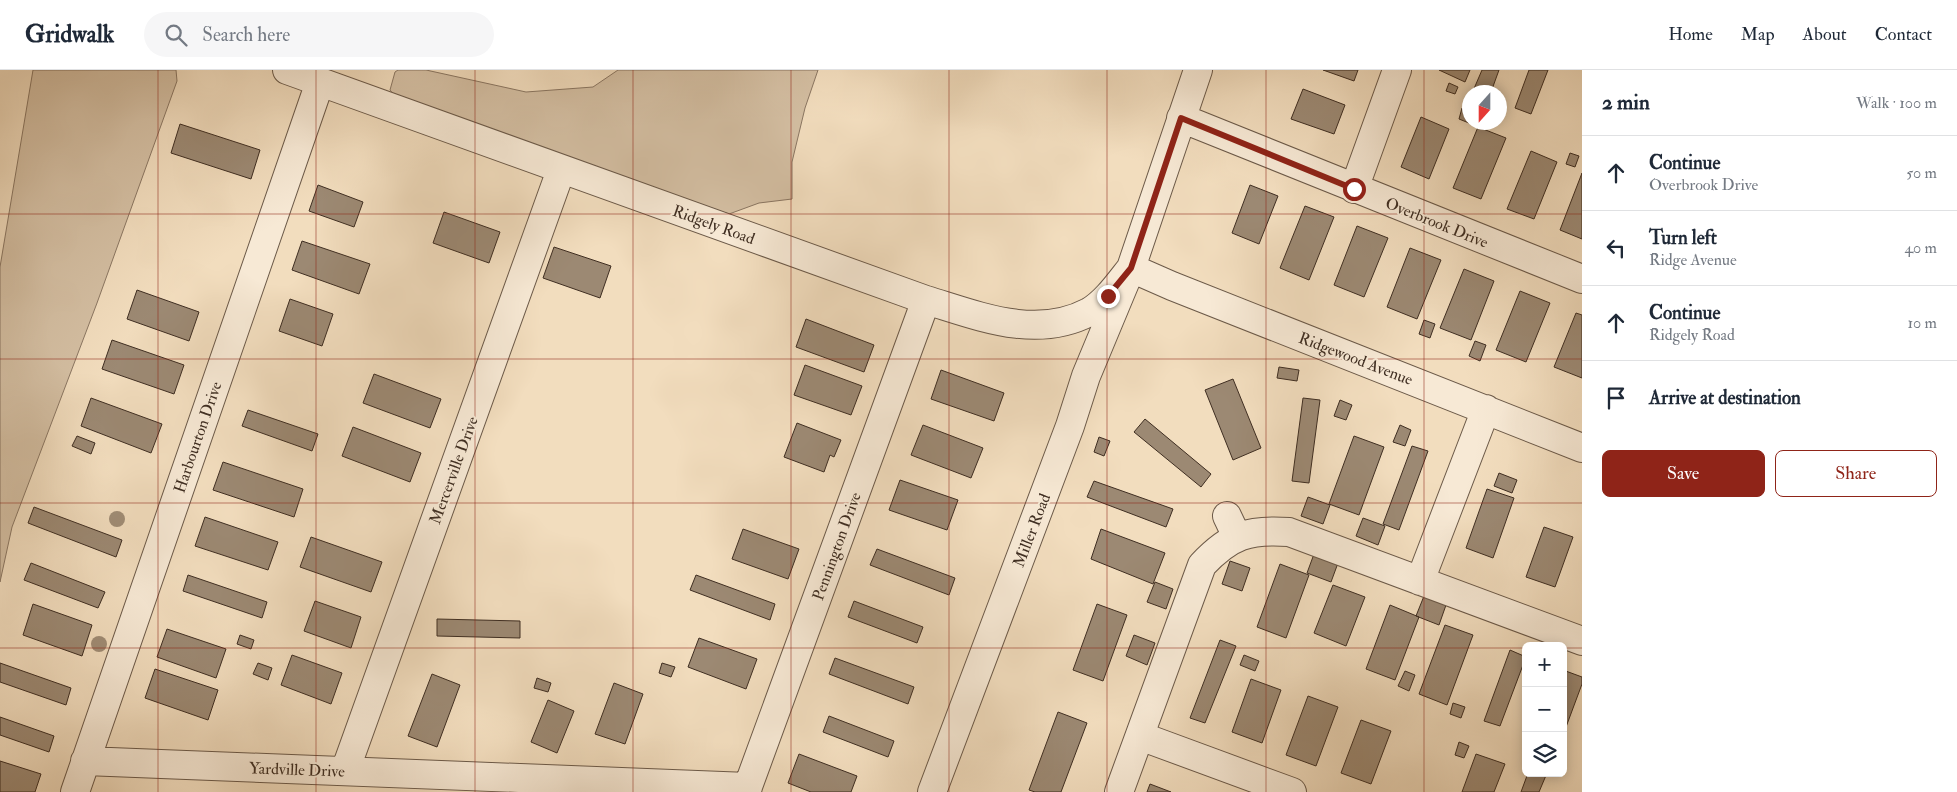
<!DOCTYPE html>
<html lang="en">
<head>
<meta charset="utf-8">
<style>
  body { margin:0; font-family:"IM FELL Double Pica",serif; background:#f6f6f7; color:#1f2937 }
  .controls { position:absolute; right:15px; bottom:15px; display:grid; overflow:hidden; border-radius:8px; box-shadow:0 2px 12px #0003 }
  .controls button { width:45px; height:45px; display:grid; place-items:center; padding:0; border:0; border-bottom:1px solid #e0e1e3; background:#fff; color:#1f2937; font:25px sans-serif }
  .compass { position:absolute; left:1462px; top:15px; width:45px; height:45px; border-radius:50%; background:#fff; box-shadow:0 2px 12px #0003; rotate:201deg }
  .stop { position:absolute; width:15px; height:15px; margin:-11px; border:4px solid #8f2418; border-radius:50%; background:#fff }
  .stop.end { background:#8f2418; border-color:#fff; box-shadow:0 1px 5px #0008 }
  .list { margin:0; padding:0; list-style:none }
  h2 { display:flex; justify-content:space-between; align-items:center; height:65px; margin:0; padding:0 20px; font-size:21px }
  h2 small { font-size:16px; font-weight:400; color:#747a83 }
  .list li { display:grid; grid-template-columns:32px 1fr auto; gap:15px; align-items:center; box-sizing:border-box; height:75px; padding:0 20px; border-top:1px solid #e0e1e3 }
  .list b { display:block; font-size:19px; white-space:nowrap }
  .list p { margin:0; font-size:16px; white-space:nowrap; color:#747a83 }
  .list em { font-size:16px; font-style:normal; color:#747a83 }
  .actions { display:flex; gap:10px; padding:15px 20px }
  .actions a { flex:1; padding:11px 0; border:1px solid #8f2418; border-radius:8px; text-align:center; font-size:18px; color:#8f2418 }
  .actions .main { background:#8f2418; color:#fff }
  .icon { flex:none; width:28px; height:28px; fill:none; stroke:currentColor; stroke-width:2; stroke-linecap:round; stroke-linejoin:round }
  .map { position:relative; flex:none; width:1582px; height:722px; overflow:hidden }
  header { display:flex; align-items:center; gap:30px; box-sizing:border-box; height:70px; padding:0 25px; background:#fff; border-bottom:1px solid #e0e1e3 }
  header strong { font-size:24px }
  nav { display:flex; gap:28px; margin-inline-start:auto; font-size:18px }
  .search { width:350px; height:45px; background:#f6f6f7; display:flex; align-items:center; gap:12px; box-sizing:border-box; padding:0 18px; border-radius:28px; color:#747a83; font-size:19px }
  main { display:flex }
  aside { flex:1; background:#fff }
  .map>svg:first-child { display:block }
  .green { fill:#d4bfa3; stroke:#8a7662 }
  .building { fill:#9c8973; stroke:#3f2e22 }
  .lines { fill:none; stroke-linecap:round; stroke-linejoin:round }
  .minor-casing { stroke:#6c5a49; stroke-width:30 }
  .minor { stroke:#f7e9d5; stroke-width:28 }
  .tree { fill:#a08d76 }
  .route { stroke:#8f2418; stroke-width:6 }
  .grid { fill:none; stroke:#8f2418; stroke-width:1; stroke-opacity:0.55 }
  .labels { text-anchor:middle; stroke-width:4; stroke-linejoin:round; paint-order:stroke }
  .street-label { font-size:16px; fill:#3f2e22; stroke:#f7e9d5 }
</style>
</head>
<body>
<header>
<strong>Gridwalk</strong>
<div class="search"><svg class="icon" aria-label="search" viewBox="0 0 24 24"><circle cx="10" cy="10" r="6"/><path d="M15 15l6 6"/></svg>Search here</div>
<nav><a>Home</a><a>Map</a><a>About</a><a>Contact</a></nav>
</header>
<main>
<div class="map">
<svg width="1582" height="722" viewBox="0 0 1582 722">
  <rect width="100%" height="100%" fill="#f2ddbe"/>
  <filter id="stains"><feTurbulence type="fractalNoise" baseFrequency=".004" numOctaves="4"/><feColorMatrix values="0 0 0 0 .2 0 0 0 0 .09 0 0 0 0 .02 0 0 0 .5 -.17"/></filter>
  <radialGradient id="worn" r=".72"><stop offset=".6" stop-color="#630" stop-opacity="0"/><stop offset="1" stop-color="#630" stop-opacity=".3"/></radialGradient>
  <path class="green" d="M 33,0 L 176,0 L 177,11 L 97,233 L 12,457 L 0,512 L 0,197 Z
    M 398,0 L 426,0 L 526,22 L 593,17 L 618,0 L 818,0 L 805,38 L 792,92 L 792,129 L 759,133 L 729,144 L 400,32 L 390,20 L 395,2 Z"/>
  <path class="building" d="M 1323,0 L 1358,0 L 1354,11 Z
    M 1439,0 L 1470,0 L 1465,12 Z
    M 1482,0 L 1499,0 L 1491,22 L 1473,21 Z
    M 1529,0 L 1548,0 L 1531,44 L 1515,38 Z
    M 1449,13 L 1458,17 L 1455,24 L 1446,21 Z
    M 1303,19 L 1345,35 L 1334,64 L 1291,49 Z
    M 1462,38 L 1470,41 L 1469,53 L 1459,49 Z
    M 1421,47 L 1449,59 L 1429,109 L 1401,97 Z
    M 180,54 L 260,80 L 251,109 L 171,83 Z
    M 1478,57 L 1506,68 L 1481,129 L 1453,118 Z
    M 1531,81 L 1557,92 L 1534,149 L 1507,139 Z
    M 1570,83 L 1579,86 L 1575,97 L 1566,94 Z
    M 1582,103 L 1582,169 L 1560,160 Z
    M 318,115 L 363,132 L 354,157 L 309,141 Z
    M 1250,115 L 1278,126 L 1259,174 L 1232,163 Z
    M 1305,136 L 1334,147 L 1309,210 L 1280,198 Z
    M 444,142 L 500,162 L 489,193 L 433,173 Z
    M 1357,156 L 1388,168 L 1364,227 L 1334,215 Z
    M 302,171 L 370,194 L 359,224 L 292,200 Z
    M 554,177 L 611,196 L 600,228 L 543,208 Z
    M 1410,178 L 1441,190 L 1417,249 L 1387,237 Z
    M 1464,199 L 1494,211 L 1471,270 L 1440,258 Z
    M 137,220 L 199,242 L 189,271 L 127,249 Z
    M 1520,221 L 1550,233 L 1526,292 L 1496,280 Z
    M 290,229 L 333,244 L 322,276 L 279,261 Z
    M 1576,243 L 1582,245 L 1582,308 L 1554,297 Z
    M 806,249 L 874,275 L 864,302 L 796,277 Z
    M 1424,250 L 1435,254 L 1430,268 L 1419,264 Z
    M 112,270 L 184,295 L 174,324 L 102,299 Z
    M 1475,271 L 1486,275 L 1480,291 L 1469,286 Z
    M 805,295 L 862,316 L 851,345 L 794,325 Z
    M 1279,297 L 1299,300 L 1297,311 L 1277,308 Z
    M 941,300 L 1004,323 L 994,351 L 931,329 Z
    M 374,304 L 441,329 L 430,358 L 363,333 Z
    M 1233,309 L 1261,378 L 1233,390 L 1205,320 Z
    M 91,328 L 162,354 L 151,383 L 81,356 Z
    M 1303,328 L 1320,330 L 1309,413 L 1292,411 Z
    M 1340,330 L 1352,335 L 1346,350 L 1334,346 Z
    M 248,340 L 318,364 L 312,381 L 242,356 Z
    M 1145,349 L 1211,404 L 1201,417 L 1134,362 Z
    M 797,353 L 841,370 L 834,387 L 830,385 L 824,402 L 784,387 Z
    M 923,355 L 983,378 L 971,408 L 911,385 Z
    M 1400,355 L 1411,360 L 1405,376 L 1393,372 Z
    M 353,357 L 421,383 L 410,412 L 342,386 Z
    M 77,366 L 95,373 L 91,384 L 72,376 Z
    M 1354,366 L 1384,377 L 1359,445 L 1329,434 Z
    M 1099,367 L 1110,371 L 1104,386 L 1094,382 Z
    M 1412,376 L 1428,381 L 1399,460 L 1383,454 Z
    M 223,392 L 303,419 L 294,447 L 213,420 Z
    M 1499,403 L 1517,410 L 1512,423 L 1494,416 Z
    M 900,410 L 958,430 L 947,460 L 889,440 Z
    M 1094,411 L 1173,439 L 1166,457 L 1087,427 Z
    M 1487,419 L 1514,428 L 1493,488 L 1466,478 Z
    M 1308,427 L 1330,435 L 1323,454 L 1301,446 Z
    M 34,437 L 122,470 L 116,487 L 28,453 Z
    M 205,447 L 278,472 L 268,500 L 195,476 Z
    M 1363,448 L 1385,456 L 1378,475 L 1356,466 Z
    M 1544,457 L 1573,467 L 1555,517 L 1526,507 Z
    M 743,459 L 799,479 L 788,509 L 732,489 Z
    M 1101,459 L 1165,483 L 1153,514 L 1091,489 Z
    M 311,467 L 382,492 L 371,522 L 300,497 Z
    M 877,479 L 955,508 L 949,525 L 870,495 Z
    M 1314,484 L 1338,493 L 1331,512 L 1307,503 Z
    M 1230,491 L 1250,498 L 1242,521 L 1222,514 Z
    M 31,493 L 105,522 L 98,538 L 24,510 Z
    M 1280,494 L 1309,505 L 1286,568 L 1257,557 Z
    M 188,505 L 267,532 L 262,548 L 183,521 Z
    M 696,505 L 775,534 L 770,550 L 690,520 Z
    M 1155,512 L 1173,519 L 1166,539 L 1147,532 Z
    M 1333,515 L 1365,527 L 1346,576 L 1314,563 Z
    M 1424,526 L 1446,535 L 1439,555 L 1416,546 Z
    M 315,531 L 361,547 L 351,578 L 304,561 Z
    M 854,531 L 923,557 L 917,573 L 848,547 Z
    M 33,534 L 92,555 L 82,586 L 23,565 Z
    M 1097,534 L 1127,545 L 1103,611 L 1073,600 Z
    M 1390,535 L 1419,547 L 1395,610 L 1366,599 Z
    M 437,549 L 520,551 L 520,568 L 437,566 Z
    M 1445,555 L 1473,565 L 1447,635 L 1419,624 Z
    M 167,559 L 226,579 L 216,608 L 157,587 Z
    M 240,565 L 254,570 L 251,579 L 237,574 Z
    M 1134,565 L 1155,573 L 1147,595 L 1126,586 Z
    M 699,568 L 757,589 L 746,619 L 688,597 Z
    M 1220,570 L 1236,576 L 1205,653 L 1190,648 Z
    M 1510,580 L 1526,587 L 1500,656 L 1484,651 Z
    M 292,585 L 342,603 L 331,634 L 281,615 Z
    M 1244,585 L 1259,591 L 1255,601 L 1240,595 Z
    M 835,588 L 914,617 L 908,634 L 829,604 Z
    M 0,593 L 71,618 L 66,635 L 0,612 Z
    M 258,593 L 272,598 L 268,610 L 253,604 Z
    M 662,593 L 675,597 L 671,607 L 659,603 Z
    M 155,599 L 218,620 L 208,650 L 145,628 Z
    M 1563,600 L 1582,607 L 1582,614 L 1566,657 L 1563,656 Z
    M 1405,601 L 1415,605 L 1409,621 L 1398,616 Z
    M 432,604 L 460,615 L 437,677 L 408,666 Z
    M 537,608 L 551,613 L 548,622 L 534,618 Z
    M 1251,609 L 1281,620 L 1262,673 L 1232,662 Z
    M 614,613 L 643,624 L 625,674 L 595,664 Z
    M 1308,626 L 1338,637 L 1316,696 L 1286,685 Z
    M 548,630 L 574,641 L 557,683 L 531,672 Z
    M 1453,633 L 1465,637 L 1461,648 L 1450,644 Z
    M 1058,642 L 1087,653 L 1061,722 L 1035,722 L 1029,720 Z
    M 829,646 L 894,671 L 888,687 L 823,662 Z
    M 0,647 L 54,666 L 49,682 L 0,665 Z
    M 1361,650 L 1391,661 L 1371,714 L 1341,703 Z
    M 1459,672 L 1469,676 L 1464,688 L 1455,685 Z
    M 799,684 L 857,706 L 851,722 L 811,722 L 788,713 Z
    M 1476,684 L 1505,694 L 1494,722 L 1462,722 Z
    M 0,691 L 41,704 L 35,722 L 0,722 Z
    M 1528,703 L 1547,703 L 1539,722 L 1521,722 Z
    M 1150,714 L 1171,722 L 1147,722 Z"/>
  <g class="lines">
    <g class="minor-casing">
      <path id="minor" d="M 287,0 L 926,230 C 979,246 1036,270 1089,242 C 1106,232 1119,213 1131,198
        M 1181,48 L 1582,209
        M 1354,119 L 1397,0
        M 1131,198 L 1172,216 L 1582,378
        M 1227,446 L 1237,467
        M 1420,511 L 1486,339
        M 1140,666 L 1292,722
        M 85,691 L 748,717
        M 345,701 L 561,100
        M 75,722 L 320,12
        M 746,722 L 926,230
        M 932,722 L 1070,356 L 1086,306 L 1131,198 L 1198,0
        M 1119,722 L 1202,495 C 1230,465 1249,459 1289,462 L 1582,571"/>
    </g>
    <use href="#minor" class="minor"/>
  </g>
  <g class="tree">
    <circle cx="117" cy="449" r="8"/>
    <circle cx="99" cy="574" r="8"/>
  </g>
  <g class="lines">
    <path class="route" d="M 1108,226 L 1131,198 L 1181,48 L 1354,119"/>
  </g>
  <path class="grid" d="M 158,0 L 158,722M 316,0 L 316,722M 475,0 L 475,722M 633,0 L 633,722M 791,0 L 791,722M 949,0 L 949,722M 1107,0 L 1107,722M 1266,0 L 1266,722M 1424,0 L 1424,722M 0,144 L 1582,144M 0,289 L 1582,289M 0,433 L 1582,433M 0,578 L 1526,578M 1563,578 L 1582,578"/>
  <g class="labels">
    <g class="street-label">
      <text transform="translate(1437 152) rotate(22)" y="6">Overbrook Drive</text>
      <text transform="translate(714 154) rotate(20)" y="6">Ridgely Road</text>
      <text transform="translate(1356 288) rotate(21)" y="6">Ridgewood Avenue</text>
      <text transform="translate(197 367) rotate(-71)" y="6">Harbourton Drive</text>
      <text transform="translate(453 400) rotate(-70)" y="6">Mercerville Drive</text>
      <text transform="translate(1031 460) rotate(-69)" y="6">Miller Road</text>
      <text transform="translate(836 476) rotate(-70)" y="6">Pennington Drive</text>
      <text transform="translate(297 699) rotate(2)" y="6">Yardville Drive</text>
    </g>
  </g>
  <rect width="100%" height="100%" filter="url(#stains)"/>
  <rect width="100%" height="100%" fill="url(#worn)"/>
</svg>
<div class="controls">
<button>+</button>
<button>−</button>
<button><svg class="icon" aria-label="layers" viewBox="0 0 24 24"><path d="M12 4l9 5-9 5-9-5zM3 14l9 5 9-5"/></svg></button>
</div>
<svg class="compass" viewBox="-18 -18 36 36"><path d="M0-13l5 13h-10z" fill="#e53935"/><path d="M0 13l5-13h-10z" fill="#747a83"/></svg>
<div class="stop" style="left:1354px;top:119px"></div>
<div class="stop end" style="left:1108px;top:226px"></div>
</div>
<aside>
<h2>2 min<small>Walk · 100 m</small></h2>
<ul class="list">
<li><svg class="icon" aria-label="ahead" viewBox="0 0 24 24"><path d="M12 20V5M6 11l6-6 6 6"/></svg><div><b>Continue</b><p>Overbrook Drive</p></div><em>50 m</em></li>
<li><svg class="icon" aria-label="left" viewBox="0 0 24 24"><path d="M17 20v-9H6M10 6l-5 5 5 5"/></svg><div><b>Turn left</b><p>Ridge Avenue</p></div><em>40 m</em></li>
<li><svg class="icon" aria-label="ahead" viewBox="0 0 24 24"><path d="M12 20V5M6 11l6-6 6 6"/></svg><div><b>Continue</b><p>Ridgely Road</p></div><em>10 m</em></li>
<li><svg class="icon" aria-label="arrive" viewBox="0 0 24 24"><path d="M6 21V4h12l-3 4 3 4H6"/></svg><div><b>Arrive at destination</b></div></li>
</ul>
<div class="actions"><a class="main">Save</a><a>Share</a></div>
</aside>
</main>
</body>
</html>
